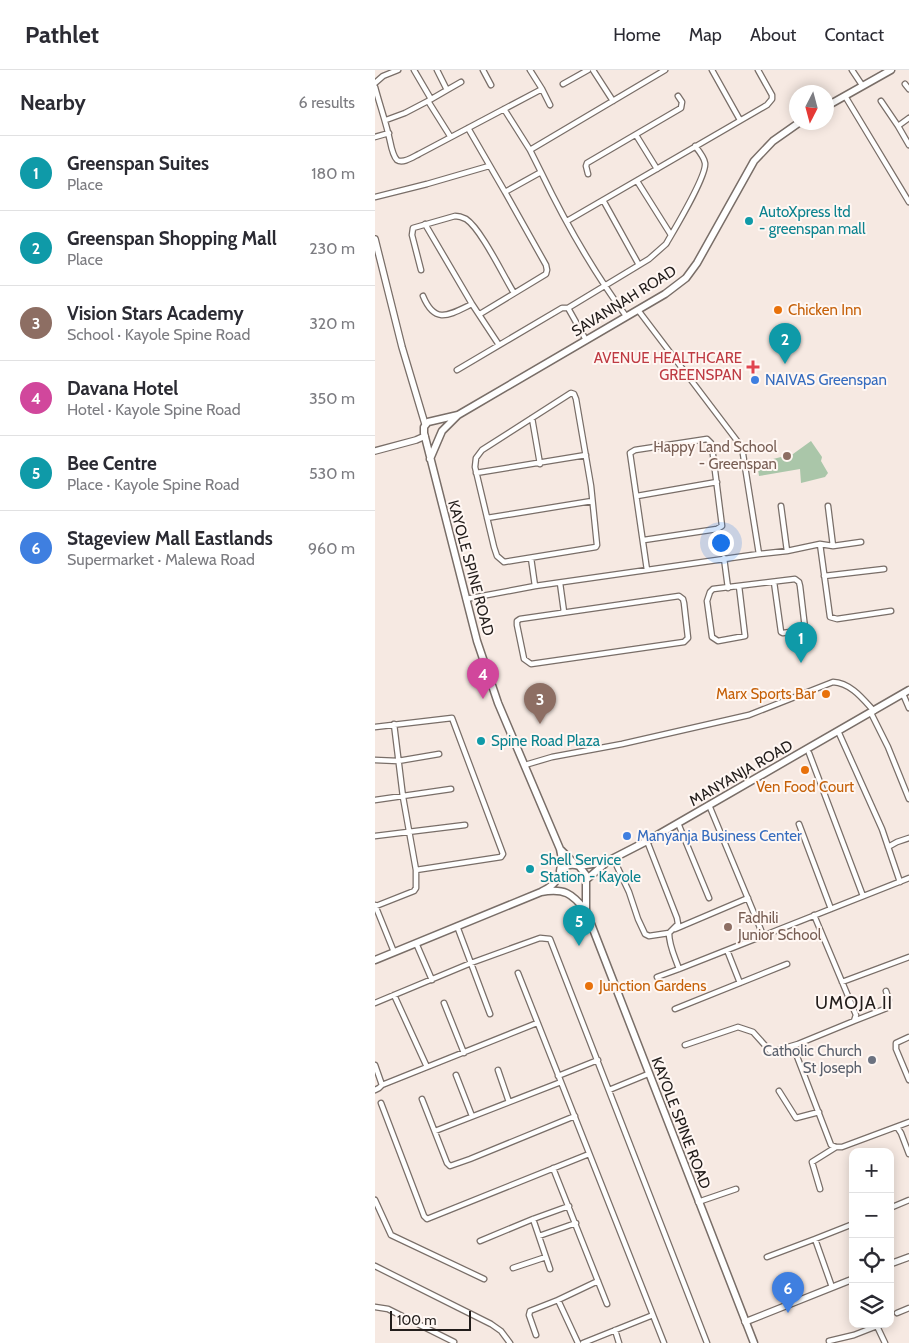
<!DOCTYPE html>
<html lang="en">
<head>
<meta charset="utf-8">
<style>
  body { margin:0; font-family:Cabin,sans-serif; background:#f7f7f7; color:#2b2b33 }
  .controls { position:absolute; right:15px; bottom:15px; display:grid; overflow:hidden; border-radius:10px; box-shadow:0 2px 12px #0003 }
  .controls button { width:45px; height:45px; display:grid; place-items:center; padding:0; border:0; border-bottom:1px solid #e1e1e2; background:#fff; color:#2b2b33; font:25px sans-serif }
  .compass { position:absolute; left:414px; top:15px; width:45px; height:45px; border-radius:50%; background:#fff; box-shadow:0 2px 12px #0003; rotate:186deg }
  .scale { position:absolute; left:15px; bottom:12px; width:81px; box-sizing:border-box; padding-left:5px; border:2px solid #221d1b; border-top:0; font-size:14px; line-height:18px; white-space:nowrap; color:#221d1b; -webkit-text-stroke:4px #fff7f3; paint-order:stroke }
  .you { position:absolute; left:345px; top:472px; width:18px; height:18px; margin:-12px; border:4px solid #fff; border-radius:50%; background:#1a73e8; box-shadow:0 0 0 8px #1a73e833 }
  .badge { display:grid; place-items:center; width:32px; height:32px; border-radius:50%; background:#111827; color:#fff; font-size:16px; font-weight:700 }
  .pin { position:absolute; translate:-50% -41px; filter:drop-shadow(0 1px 2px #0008) }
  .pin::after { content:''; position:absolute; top:26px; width:18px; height:15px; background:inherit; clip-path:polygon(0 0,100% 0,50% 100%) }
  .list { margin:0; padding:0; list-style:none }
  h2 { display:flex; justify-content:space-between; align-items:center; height:65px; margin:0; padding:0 20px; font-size:21px }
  h2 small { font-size:16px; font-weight:400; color:#7c7c81 }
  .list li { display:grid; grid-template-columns:32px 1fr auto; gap:15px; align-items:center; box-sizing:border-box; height:75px; padding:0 20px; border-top:1px solid #e1e1e2 }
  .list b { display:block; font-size:19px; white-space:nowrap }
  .list p { margin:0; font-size:16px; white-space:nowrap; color:#7c7c81 }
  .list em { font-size:16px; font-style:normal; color:#7c7c81 }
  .icon { flex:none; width:28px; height:28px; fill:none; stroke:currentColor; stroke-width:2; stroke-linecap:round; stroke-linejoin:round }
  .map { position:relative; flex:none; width:534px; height:1273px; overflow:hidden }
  header { display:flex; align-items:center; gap:30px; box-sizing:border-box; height:70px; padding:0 25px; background:#fff; border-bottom:1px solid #e1e1e2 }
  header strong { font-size:24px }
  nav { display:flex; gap:28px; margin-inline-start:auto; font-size:18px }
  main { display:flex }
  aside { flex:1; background:#fff }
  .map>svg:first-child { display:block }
  .green { fill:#aac6a9 }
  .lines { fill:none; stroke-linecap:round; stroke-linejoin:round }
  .minor-casing { stroke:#796e68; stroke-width:7 }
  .tertiary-casing { stroke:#796e68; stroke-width:8 }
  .secondary-casing { stroke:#796e68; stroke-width:9 }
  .minor { stroke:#fff; stroke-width:4.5 }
  .tertiary { stroke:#fff; stroke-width:5.5 }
  .secondary { stroke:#fff; stroke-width:6 }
  .culture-dot { fill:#0f9aa8; stroke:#fff7f3; stroke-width:2 }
  .food-dot { fill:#e8710a; stroke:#fff7f3; stroke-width:2 }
  .health-dot { fill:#e0444e; stroke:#fff7f3; stroke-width:2 }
  .shop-dot { fill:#3f7fe0; stroke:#fff7f3; stroke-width:2 }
  .education-dot { fill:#8d6e63; stroke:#fff7f3; stroke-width:2 }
  .worship-dot { fill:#6b7280; stroke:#fff7f3; stroke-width:2 }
  .labels { text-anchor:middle; stroke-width:4; stroke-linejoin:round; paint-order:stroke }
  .culture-label { font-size:15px; fill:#0d838f; stroke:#fff7f3; text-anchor:start }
  .street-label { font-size:15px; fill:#221d1b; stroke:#fff7f3 }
  .food-label { font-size:15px; fill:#c56008; stroke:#fff7f3; text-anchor:start }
  .health-label { font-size:15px; fill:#be3a42; stroke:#fff7f3; text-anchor:end }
  .shop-label { font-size:15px; fill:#366cbe; stroke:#fff7f3; text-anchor:start }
  .education-label { font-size:15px; fill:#785e54; stroke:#fff7f3; text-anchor:end }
  .worship-label { font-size:15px; fill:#5b616d; stroke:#fff7f3; text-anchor:end }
  .quarter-label { font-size:18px; letter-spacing:1px; fill:#221d1b; stroke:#fff7f3 }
</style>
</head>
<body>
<header>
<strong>Pathlet</strong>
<nav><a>Home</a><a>Map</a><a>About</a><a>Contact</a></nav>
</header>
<main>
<aside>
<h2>Nearby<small>6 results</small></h2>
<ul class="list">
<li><span class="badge" style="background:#0f9aa8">1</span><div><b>Greenspan Suites</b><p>Place</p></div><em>180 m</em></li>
<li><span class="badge" style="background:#0f9aa8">2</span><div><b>Greenspan Shopping Mall</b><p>Place</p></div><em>230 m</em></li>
<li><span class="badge" style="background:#8d6e63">3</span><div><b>Vision Stars Academy</b><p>School · Kayole Spine Road</p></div><em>320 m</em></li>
<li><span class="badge" style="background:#d1479c">4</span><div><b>Davana Hotel</b><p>Hotel · Kayole Spine Road</p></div><em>350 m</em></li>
<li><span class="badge" style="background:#0f9aa8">5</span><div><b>Bee Centre</b><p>Place · Kayole Spine Road</p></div><em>530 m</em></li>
<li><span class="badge" style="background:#3f7fe0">6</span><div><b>Stageview Mall Eastlands</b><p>Supermarket · Malewa Road</p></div><em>960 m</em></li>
</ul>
</aside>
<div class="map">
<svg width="534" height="1273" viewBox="0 0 534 1273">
  <rect width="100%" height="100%" fill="#f6e9e2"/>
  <path class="green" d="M 436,371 L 447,387 L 446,391 L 453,403 L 450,407 L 426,413 L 425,399 L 384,406 L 382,393 L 418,384 Z"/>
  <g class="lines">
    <g class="minor-casing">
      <path id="minor" d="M 39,0 L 56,29
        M 62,0 L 72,20 L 53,31 L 75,66
        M 108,0 L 116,15
        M 155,0 L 167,19
        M 218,0 L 238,31
        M 337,0 L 365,50
        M 477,0 L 487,15
        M 0,13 L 8,6 L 23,0
        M 188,14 L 213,0
        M 530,14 L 534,19
        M 0,17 C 5,36 11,52 15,71 C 16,76 18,86 22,90 C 28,94 38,87 44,84 L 167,19 L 175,35
        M 72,20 L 86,12
        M 470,26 L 534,132
        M 506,31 L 523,56 L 534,75
        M 129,39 L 155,80 L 166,102
        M 11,50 L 30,43 L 53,31
        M 523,56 L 534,48
        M 93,58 L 130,122
        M 261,65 L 282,99
        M 0,67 L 14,63
        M 155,80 L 290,0
        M 213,104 L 211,96 L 212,93 L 306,38 L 307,32 L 303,26
        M 262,111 L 296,165
        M 0,127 L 52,114 L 114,96
        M 228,130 L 264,195
        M 192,151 L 392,35 L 397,29 L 397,25 L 383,0
        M 50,154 L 97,234 L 124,275
        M 46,200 L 37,165 L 38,158 L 80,146 C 84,146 87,147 91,149 C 106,159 128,205 139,223
        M 48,226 C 60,255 74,245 97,234
        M 193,238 L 211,270
        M 105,244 L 171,204 L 172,200 L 171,195 L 130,122 L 166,102 C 190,152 218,201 251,246
        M 82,300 L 187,238 L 193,238 L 274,189 L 291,174 C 299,160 332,106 330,93 C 329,87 324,81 320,76
        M 196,323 L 199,324 L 201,329 L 216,416 L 222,475 L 221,477 L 129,492 L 122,486 L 119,477 L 100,397 L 101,388 L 107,380 Z
        M 157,348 L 165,394
        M 101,403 L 211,385
        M 262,426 L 342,412
        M 406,436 L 412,481
        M 453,436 L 458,476
        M 112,448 L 217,431
        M 269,470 L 342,459 L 347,456 L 337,377 L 336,373 L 332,369 L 260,380 L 255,383 L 272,500
        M 445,474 L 455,547 L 462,549 L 516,541
        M 384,484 L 412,481 L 445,474 L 458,476 L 486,472
        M 156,488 L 160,516
        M 349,488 L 353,518
        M 449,506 L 509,499
        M 185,513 L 189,542
        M 364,516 L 370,566 L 343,571 L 337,567 L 332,531 L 335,522 L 338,519 L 420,509 L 424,512 L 425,516 L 430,558 L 429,560 L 408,563 L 406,562 L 399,512
        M 304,526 L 308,529 L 309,533 L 313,568 L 309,572 L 156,594 L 149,589 L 142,555 L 142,551 L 145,549 Z
        M 91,529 L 160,516 L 384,484 L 368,384 L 366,376 L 263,240
        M 528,624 L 534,638
        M 496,643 L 513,677 L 534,729
        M 0,657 L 77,648 L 128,784 L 126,787 L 41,800
        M 463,661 L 507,759 L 525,812
        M 434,683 L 488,826
        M 0,690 L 23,691 L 64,684
        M 150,695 L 177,687 L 247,674 L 374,645 L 458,612 C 476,613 488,629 499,641
        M 0,730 L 76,719
        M 334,735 L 388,865
        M 303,753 L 334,828
        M 424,754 L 456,839
        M 0,766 L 90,755
        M 272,771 L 302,848 L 303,854 L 294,863 C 294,876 300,887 304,899 L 534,808
        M 513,777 L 522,772 L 534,768
        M 242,787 L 240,792 L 254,822 L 263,849 L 270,864 L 274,866 L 294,863
        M 0,835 L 19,882
        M 1,836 L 39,821 L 41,818 L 41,800 L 28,727 L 19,654
        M 82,856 L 115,944
        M 300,859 L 373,828
        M 41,873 L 57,910
        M 352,880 L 365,913
        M 143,903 L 289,1273
        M 282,907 L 304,899
        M 467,912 L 534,887
        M 19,925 L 52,997
        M 0,933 L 96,893 L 165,868 L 175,869 L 332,1273
        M 69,933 L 89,983
        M 300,939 L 412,894
        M 479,951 L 512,938 L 514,930 L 511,921
        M 534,967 L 521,973 L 521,979 L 534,1010
        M 310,975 L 363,957 L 378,962 L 396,982 L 423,974 L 479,951 L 481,945 L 439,845
        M 418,976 L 456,1075 L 461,1077 L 467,1077 L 534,1052
        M 0,995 L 7,1015 L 4,1018 L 0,1020
        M 123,1000 L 134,1032
        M 81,1005 L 97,1046
        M 183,1006 L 223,990
        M 7,1015 L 162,953
        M 234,1020 L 273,1004
        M 404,1021 L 421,1048 L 444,1042
        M 47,1029 L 72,1093 L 75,1096 L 95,1089 L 200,1046
        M 6,1033 L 49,1146 L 52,1149 L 214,1084
        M 522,1057 L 526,1063 L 534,1084
        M 60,1061 L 186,1012
        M 178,1098 L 232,1234
        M 445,1119 L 437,1092 L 461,1077
        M 0,1130 L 16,1165 L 109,1209
        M 323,1132 L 361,1119
        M 515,1138 L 534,1130
        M 158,1149 L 175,1199
        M 164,1166 L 201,1153
        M 440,1169 L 478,1154
        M 105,1171 L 158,1149 L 194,1136
        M 392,1187 L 440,1169 L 457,1217
        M 0,1196 L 116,1254 L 126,1261 L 135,1273
        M 138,1198 L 171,1187
        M 183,1230 L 223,1211
        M 0,1237 L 13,1239 L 79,1272
        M 522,1243 L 534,1238
        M 501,1254 L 510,1273
        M 240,1260 L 244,1273
        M 161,1265 L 154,1245 L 155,1241 L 183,1230 L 203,1273
        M 454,1271 L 479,1265 L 502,1256
        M 208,1273 L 278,1245"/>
    </g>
    <g class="tertiary-casing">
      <path id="tertiary" d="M 0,169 L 27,277 L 50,354
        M 0,381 L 41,370 L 50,366
        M 515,1194 L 534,1187
        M 370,1252 L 478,1209"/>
    </g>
    <g class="secondary-casing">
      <path id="secondary" d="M 452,36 L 516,0
        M 83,345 L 53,352 L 49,357 L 49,363 L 102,571 L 123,633 L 185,779 L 187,789 L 185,801
        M 55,389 L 67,361 L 83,345 L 290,224 L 311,208 L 322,193 L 379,91 L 398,71 L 425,52
        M 186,780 L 201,795
        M 204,796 L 231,792
        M 212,809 L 233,791 L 272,771 L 534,620
        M 166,822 C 189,818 197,823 211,841 L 379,1273
        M 0,890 L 166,822 C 171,819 176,817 180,812 C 187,802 189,791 204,796 L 211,805 L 211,841"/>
    </g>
    <use href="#minor" class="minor"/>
    <use href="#tertiary" class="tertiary"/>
    <use href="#secondary" class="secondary"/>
  </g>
  <g class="culture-dot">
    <circle cx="374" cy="151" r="5"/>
    <circle cx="106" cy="671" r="5"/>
    <circle cx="155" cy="799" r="5"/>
  </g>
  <g class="food-dot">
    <circle cx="403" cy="240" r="5"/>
    <circle cx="451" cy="624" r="5"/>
    <circle cx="430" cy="700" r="5"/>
    <circle cx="214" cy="916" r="5"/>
  </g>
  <path class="health-dot" d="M375.5 289.5h5v5h5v5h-5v5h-5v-5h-5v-5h5z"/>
  <g class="shop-dot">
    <circle cx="380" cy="310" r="5"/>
    <circle cx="252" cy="766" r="5"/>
  </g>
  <g class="education-dot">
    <circle cx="412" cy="386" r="5"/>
    <circle cx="353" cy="857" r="5"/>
  </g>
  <circle class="worship-dot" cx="497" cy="990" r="5"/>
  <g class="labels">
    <g class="culture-label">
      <text x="384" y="147">AutoXpress ltd<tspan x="384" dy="17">- greenspan mall</tspan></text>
      <text x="116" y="676">Spine Road Plaza</text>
      <text x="165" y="795">Shell Service<tspan x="165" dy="17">Station - Kayole</tspan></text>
    </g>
    <g class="street-label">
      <text transform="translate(249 231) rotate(-32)" y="5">SAVANNAH ROAD</text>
      <text transform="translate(96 498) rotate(75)" y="5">KAYOLE SPINE ROAD</text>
      <text transform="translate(366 703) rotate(-30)" y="5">MANYANJA ROAD</text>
      <text transform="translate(306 1053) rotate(69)" y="5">KAYOLE SPINE ROAD</text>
    </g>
    <g class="food-label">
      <text x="413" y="245">Chicken Inn</text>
      <text x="441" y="629" text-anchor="end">Marx Sports Bar</text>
      <text x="430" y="722" text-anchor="middle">Ven Food Court</text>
      <text x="224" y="921">Junction Gardens</text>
    </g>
    <g class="health-label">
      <text x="367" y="293">AVENUE HEALTHCARE<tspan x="367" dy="17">GREENSPAN</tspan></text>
    </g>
    <g class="shop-label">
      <text x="390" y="315">NAIVAS Greenspan</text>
      <text x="262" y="771">Manyanja Business Center</text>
    </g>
    <g class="education-label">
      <text x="402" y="382">Happy Land School<tspan x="402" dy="17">- Greenspan</tspan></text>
      <text x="363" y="853" text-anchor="start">Fadhili<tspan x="363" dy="17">Junior School</tspan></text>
    </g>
    <g class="worship-label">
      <text x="487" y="986">Catholic Church<tspan x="487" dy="17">St Joseph</tspan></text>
    </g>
    <g class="quarter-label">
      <text x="479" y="939">UMOJA II</text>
    </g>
  </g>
</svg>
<div class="controls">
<button>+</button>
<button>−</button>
<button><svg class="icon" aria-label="locate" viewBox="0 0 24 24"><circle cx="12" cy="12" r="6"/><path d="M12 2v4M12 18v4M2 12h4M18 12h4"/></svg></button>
<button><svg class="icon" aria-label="layers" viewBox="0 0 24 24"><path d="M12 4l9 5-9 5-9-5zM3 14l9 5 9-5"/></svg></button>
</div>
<svg class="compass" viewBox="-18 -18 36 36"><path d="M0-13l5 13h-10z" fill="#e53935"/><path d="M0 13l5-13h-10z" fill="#7c7c81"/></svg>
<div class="scale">100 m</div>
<div class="you"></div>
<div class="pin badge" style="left:426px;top:593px;background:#0f9aa8">1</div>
<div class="pin badge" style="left:410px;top:294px;background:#0f9aa8">2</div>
<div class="pin badge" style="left:165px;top:654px;background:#8d6e63">3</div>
<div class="pin badge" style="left:108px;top:629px;background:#d1479c">4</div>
<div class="pin badge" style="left:204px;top:876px;background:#0f9aa8">5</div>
<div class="pin badge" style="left:413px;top:1243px;background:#3f7fe0">6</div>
</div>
</main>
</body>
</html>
